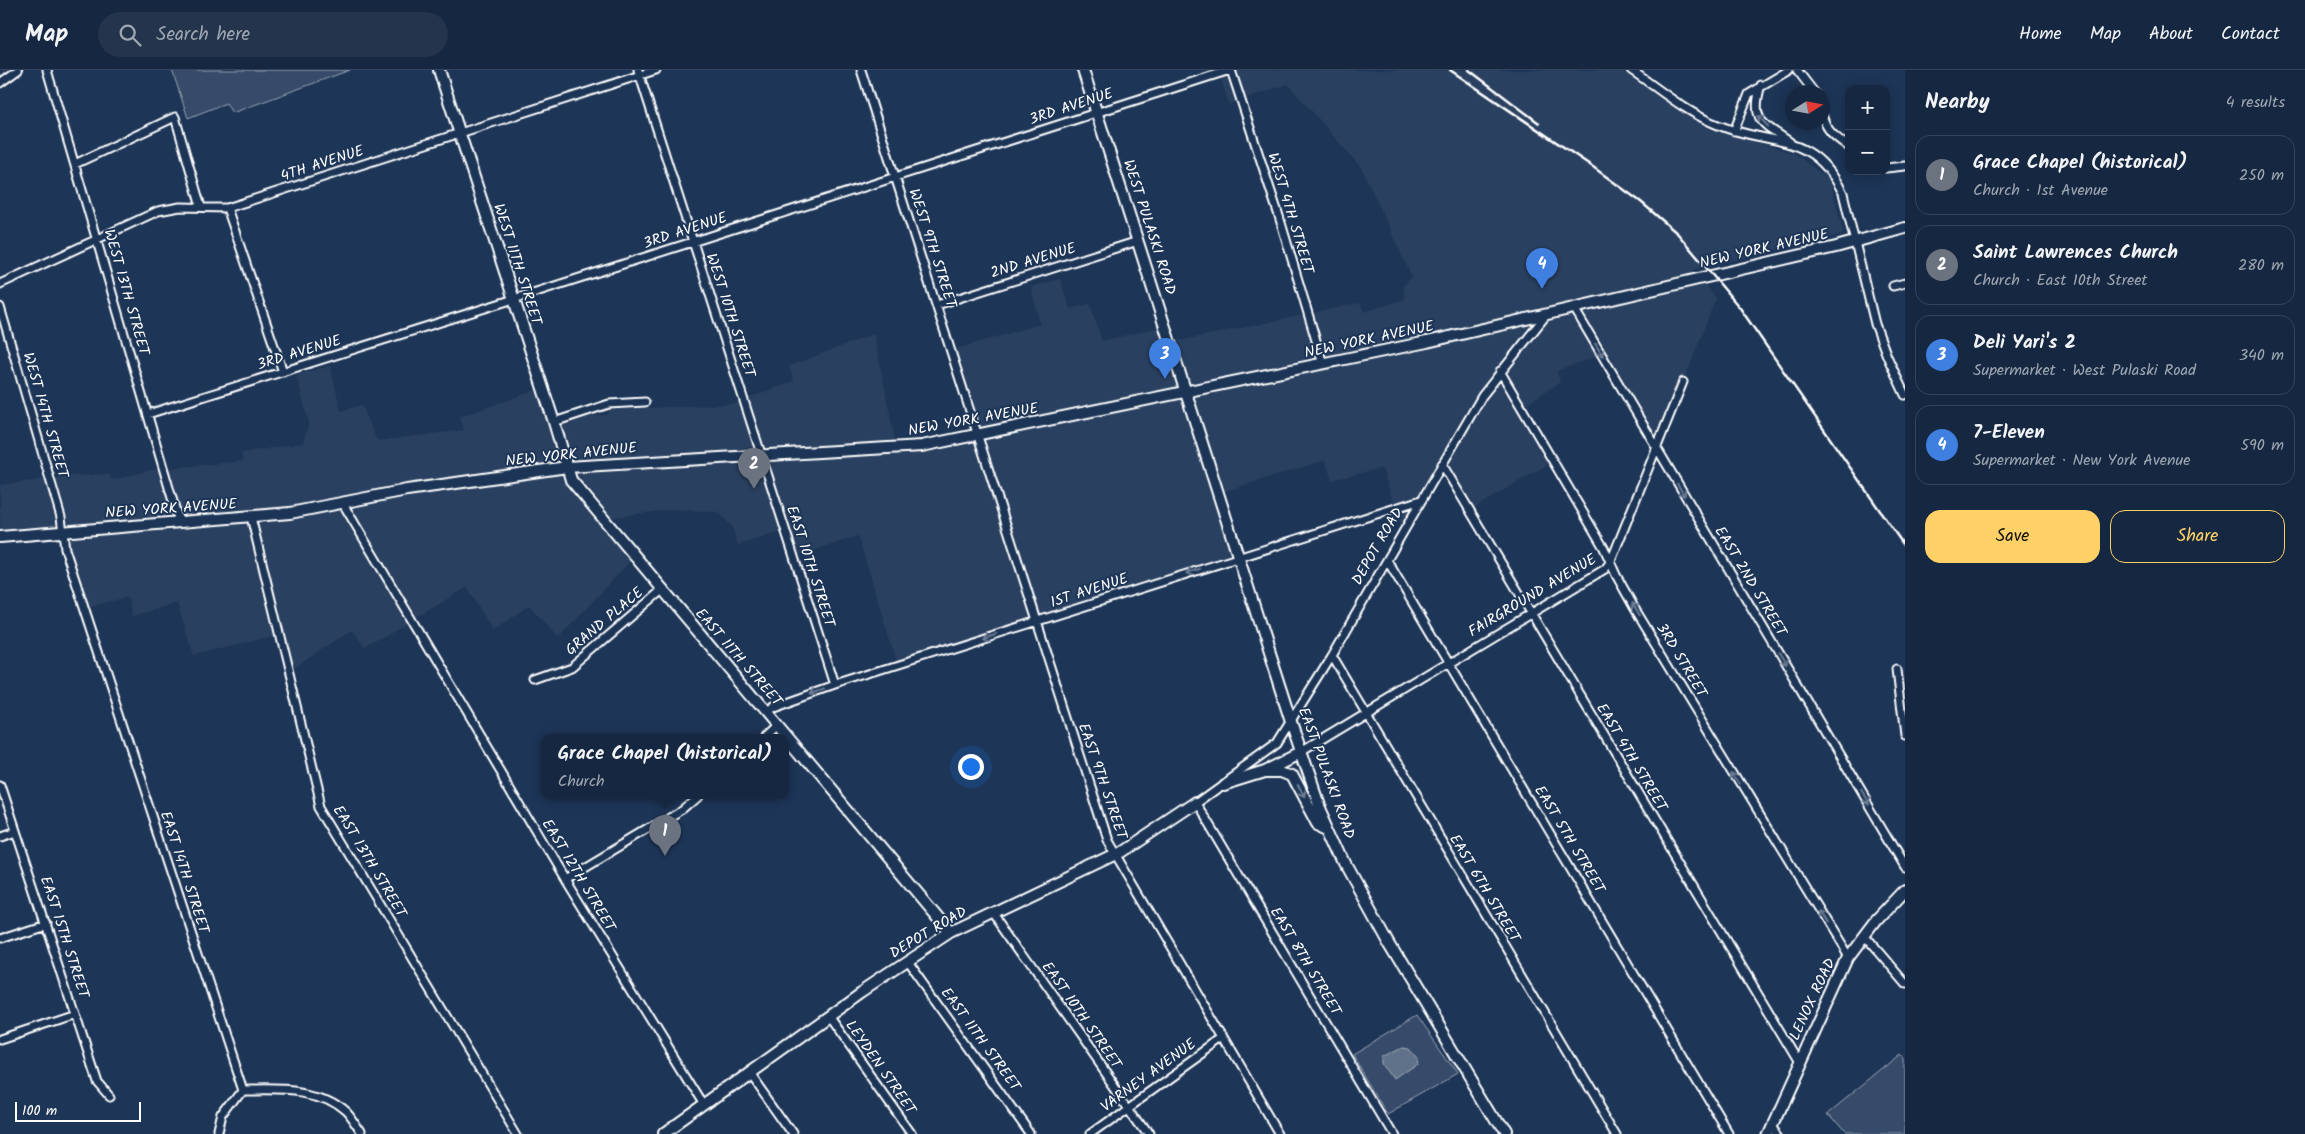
<!DOCTYPE html>
<html lang="en">
<head>
<meta charset="utf-8">
<style>
  body { margin:0; font-family:Kalam,sans-serif; background:#23344c; color:#f1f3f6 }
  .controls { position:absolute; right:15px; top:15px; display:grid; overflow:hidden; border-radius:10px; box-shadow:0 2px 12px #0003 }
  .controls button { width:45px; height:45px; display:grid; place-items:center; padding:0; border:0; border-bottom:1px solid #35445a; background:#162841; color:#f1f3f6; font:25px sans-serif }
  .compass { position:absolute; left:1785px; top:15px; width:45px; height:45px; border-radius:50%; background:#162841; box-shadow:0 2px 12px #0003; rotate:79deg }
  .scale { position:absolute; left:15px; bottom:12px; width:126px; box-sizing:border-box; padding-left:5px; border:2px solid #fff; border-top:0; font-size:14px; line-height:18px; white-space:nowrap; color:#fff; -webkit-text-stroke:4px #1d3557; paint-order:stroke }
  .you { position:absolute; left:970px; top:696px; width:18px; height:18px; margin:-12px; border:4px solid #fff; border-radius:50%; background:#1a73e8; box-shadow:0 0 0 8px #1a73e833 }
  .badge { display:grid; place-items:center; width:32px; height:32px; border-radius:50%; background:#ffd166; color:#fff; font-size:16px; font-weight:700 }
  .pin { position:absolute; translate:-50% -41px; filter:drop-shadow(0 1px 2px #0008) }
  .pin::after { content:''; position:absolute; top:26px; width:18px; height:15px; background:inherit; clip-path:polygon(0 0,100% 0,50% 100%) }
  .popup { position:absolute; left:541px; top:664px; width:248px; height:65px; box-sizing:border-box; display:grid; place-content:center; border-radius:10px; background:#162841; filter:drop-shadow(0 1px 4px #0005); font-size:16px; white-space:nowrap; color:#9ea6b1 }
  .popup b { font-size:19px; color:#f1f3f6 }
  .popup::after { content:''; position:absolute; left:50%; top:100%; margin-left:-10px; border:10px solid transparent; border-top-color:#162841 }
  .list { margin:0; padding:0; list-style:none }
  h2 { display:flex; justify-content:space-between; align-items:center; height:65px; margin:0; padding:0 20px; font-size:21px }
  h2 small { font-size:16px; font-weight:400; color:#9ea6b1 }
  .list li { display:grid; grid-template-columns:32px 1fr auto; gap:15px; align-items:center; box-sizing:border-box; height:80px; margin:0 10px 10px; padding:0 10px; border:1px solid #35445a; border-radius:15px }
  .list b { display:block; font-size:19px; white-space:nowrap }
  .list p { margin:0; font-size:16px; white-space:nowrap; color:#9ea6b1 }
  .list em { font-size:16px; font-style:normal; color:#9ea6b1 }
  .actions { display:flex; gap:10px; padding:15px 20px }
  .actions a { flex:1; padding:11px 0; border:1px solid #ffd166; border-radius:15px; text-align:center; font-size:18px; color:#ffd166 }
  .actions .main { background:#ffd166; color:#111 }
  .icon { flex:none; width:28px; height:28px; fill:none; stroke:currentColor; stroke-width:2; stroke-linecap:round; stroke-linejoin:round }
  .map { position:relative; flex:none; width:1905px; height:1064px; overflow:hidden }
  header { display:flex; align-items:center; gap:30px; box-sizing:border-box; height:70px; padding:0 25px; background:#162841; border-bottom:1px solid #35445a }
  header strong { font-size:24px }
  nav { display:flex; gap:28px; margin-inline-start:auto; font-size:18px }
  .search { width:350px; height:45px; background:#23344c; display:flex; align-items:center; gap:12px; box-sizing:border-box; padding:0 18px; border-radius:28px; color:#9ea6b1; font-size:19px }
  main { display:flex }
  aside { flex:1; background:#162841 }
  .map>svg:first-child { display:block }
  .built { fill:#2a4161 }
  .green { fill:#364b69; stroke:#9aa5b4 }
  .water { fill:#617289; stroke:#a0aab8 }
  .lines { fill:none; stroke-linecap:round; stroke-linejoin:round }
  .street-casing { stroke:#fff; stroke-width:11 }
  .secondary-casing { stroke:#fff; stroke-width:14 }
  .primary-casing { stroke:#fff; stroke-width:14 }
  .street { stroke:#1d3557; stroke-width:7 }
  .secondary { stroke:#1d3557; stroke-width:10 }
  .primary { stroke:#1d3557; stroke-width:10 }
  .rail { stroke:#fff; stroke-width:2.5 }
  .oneway { stroke:#6c7c92 }
  .labels { text-anchor:middle; stroke-width:4; stroke-linejoin:round; paint-order:stroke }
  .street-label { font-size:15px; fill:#fff; stroke:#1d3557 }
</style>
</head>
<body>
<header>
<strong>Map</strong>
<div class="search"><svg class="icon" aria-label="search" viewBox="0 0 24 24"><circle cx="10" cy="10" r="6"/><path d="M15 15l6 6"/></svg>Search here</div>
<nav><a>Home</a><a>Map</a><a>About</a><a>Contact</a></nav>
</header>
<main>
<div class="map">
<svg width="1905" height="1064" viewBox="0 0 1905 1064">
  <rect width="100%" height="100%" fill="#1d3557"/>
  <filter id="ink" filterUnits="userSpaceOnUse"><feTurbulence type="fractalNoise" baseFrequency=".02" numOctaves="2"/><feDisplacementMap in="SourceGraphic" scale="10" xChannelSelector="R" yChannelSelector="G"/><feConvolveMatrix kernelMatrix="1 2 1 2 8 2 1 2 1" color-interpolation-filters="sRGB"/></filter>
  <g filter="url(#ink)">
    <path class="built" d="M 1218,0 L 1621,0 L 1690,48 L 1714,61 L 1794,83 L 1830,111 L 1844,164 L 1692,200 L 1716,228 L 1658,378 L 1600,285 L 1557,301 L 1560,312 L 1523,336 L 1555,390 L 1471,440 L 1442,392 L 1402,458 L 1382,398 L 1332,410 L 1325,390 L 1217,424 L 1239,486 L 897,593 L 858,466 L 797,486 L 788,460 L 738,475 L 732,457 L 719,442 L 675,439 L 599,449 L 633,488 L 558,569 L 529,535 L 493,561 L 467,517 L 365,579 L 352,560 L 291,601 L 281,564 L 194,586 L 177,533 L 132,546 L 128,527 L 87,537 L 67,479 L 66,459 L 0,465 L 0,415 L 71,406 L 109,404 L 112,410 L 151,400 L 243,391 L 241,383 L 303,373 L 309,352 L 296,305 L 330,296 L 341,341 L 362,335 L 377,371 L 464,360 L 459,347 L 545,317 L 557,353 L 578,347 L 608,345 L 609,340 L 733,334 L 794,311 L 789,296 L 874,264 L 896,375 L 978,363 L 953,280 L 1040,254 L 1031,217 L 1060,209 L 1070,239 L 1090,234 L 1102,271 L 1164,256 L 1170,273 L 1360,233 L 1364,242 L 1405,229 L 1403,216 L 1412,207 L 1362,99 L 1288,14 L 1229,34 Z"/>
    <path class="green" d="M 172,0 L 350,0 L 232,43 L 226,33 L 188,48 Z
      M 1417,945 L 1458,1004 L 1388,1044 L 1352,984 Z
      M 1902,985 L 1905,989 L 1905,1064 L 1844,1064 L 1828,1045 Z"/>
    <path class="water" d="M 1404,976 L 1411,977 L 1419,986 L 1418,994 L 1395,1010 L 1384,994 L 1384,986 Z"/>
    <g class="lines">
      <g class="street-casing">
        <path id="street" d="M 47,0 L 179,452
          M 638,0 L 835,615
          M 861,0 L 1107,770 L 1280,1064
          M 1231,0 L 1279,146 L 1323,294
          M 1631,0 C 1659,19 1687,43 1718,55 C 1772,77 1812,60 1843,123 L 1875,254 L 1887,286 L 1905,325
          M 1797,0 L 1814,22
          M 0,13 L 18,0
          M 1761,15 C 1750,52 1763,53 1790,72
          M 1822,44 C 1826,61 1835,67 1849,77
          M 1734,61 L 1749,24 L 1789,0
          M 75,94 L 175,47 L 201,137
          M 1886,98 L 1905,96
          M 227,138 L 283,302
          M 0,214 L 158,141 L 180,137 L 227,138 L 656,0
          M 1893,216 L 1905,213
          M 937,235 L 1138,171
          M 0,237 L 61,447 L 65,479 L 243,1020
          M 1574,238 L 1905,797
          M 1500,301 L 1604,478 L 1616,505 L 1635,539 L 1848,888
          M 148,344 L 514,229 L 1230,0
          M 554,352 L 609,334 L 645,332
          M 1442,394 L 1800,993
          M 342,432 L 565,809 L 704,1035
          M 251,447 L 321,736 L 518,1064
          M 1387,490 L 1729,1064
          M 1332,585 L 1617,1064
          M 1897,599 L 1905,666
          M 535,610 L 572,597 L 662,520
          M 766,642 L 773,637 L 835,615 L 1421,430
          M 764,667 L 777,655
          M 1301,682 L 1605,499 L 1611,491 L 1683,312
          M 0,715 L 97,1011 L 109,1025
          M 0,766 L 15,761
          M 565,809 L 682,739 L 698,725
          M 993,842 L 1149,1064
          M 1864,866 L 1905,914
          M 0,868 L 46,853
          M 907,891 L 1031,1064
          M 828,946 L 912,1064
          M 0,969 L 75,944
          M 749,1002 L 793,1064
          M 243,1020 C 279,1020 318,1016 346,1042 C 352,1048 357,1057 362,1064
          M 1773,1054 L 1781,1064
          M 219,1064 L 223,1047 L 243,1020
          M 1090,1064 L 1223,969
          M 1392,1064 L 1195,732 L 1277,673 L 1332,585 L 1482,326 L 1547,244"/>
      </g>
      <g class="secondary-casing">
        <path id="secondary" d="M 439,0 L 554,352 L 571,410 L 951,863
          M 1083,0 L 1291,652 L 1319,734 L 1346,794 L 1390,874 L 1504,1064
          M 1265,700 L 1282,700 L 1292,704 L 1318,753 L 1329,758
          M 1223,713 L 1265,700 L 1301,682
          M 663,1064 L 862,922 L 951,863 L 1120,782 L 1195,732
          M 1768,1064 L 1848,888 L 1876,851 L 1905,820"/>
      </g>
      <g class="primary-casing">
        <path id="primary" d="M 0,467 L 290,443 L 407,420 L 567,397 L 922,376 L 1427,272 L 1836,177 L 1905,158"/>
      </g>
      <use href="#street" class="street"/>
      <use href="#secondary" class="secondary"/>
      <use href="#primary" class="primary"/>
      <path class="rail" d="M 1450,0 L 1593,97 L 1641,132 L 1678,164 L 1740,238 L 1905,477
        M 1469,0 L 1539,53"/>
    </g>
    <defs><path id="oneway-shaft" d="M-6 0H5M1.5-3L5.5 0L1.5 3" fill="none" stroke-width="1.6" stroke-linecap="round" stroke-linejoin="round" transform="scale(1.25)"/></defs>
    <g class="oneway">
      <use href="#oneway-shaft" transform="translate(1763 51) rotate(-133)"/>
      <use href="#oneway-shaft" transform="translate(1599 280) rotate(59)"/>
      <use href="#oneway-shaft" transform="translate(1681 420) rotate(59)"/>
      <use href="#oneway-shaft" transform="translate(1193 501) rotate(163)"/>
      <use href="#oneway-shaft" transform="translate(1636 539) rotate(-121)"/>
      <use href="#oneway-shaft" transform="translate(989 566) rotate(162)"/>
      <use href="#oneway-shaft" transform="translate(1782 590) rotate(59)"/>
      <use href="#oneway-shaft" transform="translate(818 621) rotate(161)"/>
      <use href="#oneway-shaft" transform="translate(1737 708) rotate(-121)"/>
      <use href="#oneway-shaft" transform="translate(1301 721) rotate(63)"/>
      <use href="#oneway-shaft" transform="translate(1865 729) rotate(59)"/>
      <use href="#oneway-shaft" transform="translate(1822 847) rotate(-122)"/>
    </g>
  </g>
  <g class="labels">
    <g class="street-label">
      <text transform="translate(1071 36) rotate(-18)" y="5">3RD AVENUE</text>
      <text transform="translate(322 93) rotate(-18)" y="5">4TH AVENUE</text>
      <text transform="translate(1291 143) rotate(73)" y="5">WEST 4TH STREET</text>
      <text transform="translate(1150 157) rotate(72)" y="5">WEST PULASKI ROAD</text>
      <text transform="translate(685 160) rotate(-18)" y="5">3RD AVENUE</text>
      <text transform="translate(933 178) rotate(72)" y="5">WEST 9TH STREET</text>
      <text transform="translate(1764 178) rotate(-13)" y="5">NEW YORK AVENUE</text>
      <text transform="translate(1033 190) rotate(-17)" y="5">2ND AVENUE</text>
      <text transform="translate(518 194) rotate(72)" y="5">WEST 11TH STREET</text>
      <text transform="translate(127 222) rotate(74)" y="5">WEST 13TH STREET</text>
      <text transform="translate(731 245) rotate(72)" y="5">WEST 10TH STREET</text>
      <text transform="translate(1369 269) rotate(-12)" y="5">NEW YORK AVENUE</text>
      <text transform="translate(299 282) rotate(-17)" y="5">3RD AVENUE</text>
      <text transform="translate(46 345) rotate(74)" y="5">WEST 14TH STREET</text>
      <text transform="translate(973 349) rotate(-10)" y="5">NEW YORK AVENUE</text>
      <text transform="translate(571 384) rotate(-6)" y="5">NEW YORK AVENUE</text>
      <text transform="translate(171 438) rotate(-4)" y="5">NEW YORK AVENUE</text>
      <text transform="translate(1377 476) rotate(-60)" y="5">DEPOT ROAD</text>
      <text transform="translate(811 496) rotate(72)" y="5">EAST 10TH STREET</text>
      <text transform="translate(1751 511) rotate(59)" y="5">EAST 2ND STREET</text>
      <text transform="translate(1089 520) rotate(-18)" y="5">1ST AVENUE</text>
      <text transform="translate(1532 525) rotate(-31)" y="5">FAIRGROUND AVENUE</text>
      <text transform="translate(604 551) rotate(-40)" y="5">GRAND PLACE</text>
      <text transform="translate(739 587) rotate(49)" y="5">EAST 11TH STREET</text>
      <text transform="translate(1682 590) rotate(59)" y="5">3RD STREET</text>
      <text transform="translate(1632 687) rotate(59)" y="5">EAST 4TH STREET</text>
      <text transform="translate(1327 703) rotate(70)" y="5">EAST PULASKI ROAD</text>
      <text transform="translate(1103 711) rotate(71)" y="5">EAST 9TH STREET</text>
      <text transform="translate(1570 769) rotate(59)" y="5">EAST 5TH STREET</text>
      <text transform="translate(370 791) rotate(59)" y="5">EAST 13TH STREET</text>
      <text transform="translate(185 802) rotate(72)" y="5">EAST 14TH STREET</text>
      <text transform="translate(579 805) rotate(59)" y="5">EAST 12TH STREET</text>
      <text transform="translate(1485 818) rotate(59)" y="5">EAST 6TH STREET</text>
      <text transform="translate(928 862) rotate(-31)" y="5">DEPOT ROAD</text>
      <text transform="translate(65 867) rotate(72)" y="5">EAST 15TH STREET</text>
      <text transform="translate(1306 891) rotate(59)" y="5">EAST 8TH STREET</text>
      <text transform="translate(1812 929) rotate(-65)" y="5">LENOX ROAD</text>
      <text transform="translate(1082 945) rotate(55)" y="5">EAST 10TH STREET</text>
      <text transform="translate(981 969) rotate(54)" y="5">EAST 11TH STREET</text>
      <text transform="translate(881 997) rotate(55)" y="5">LEYDEN STREET</text>
      <text transform="translate(1148 1005) rotate(-36)" y="5">VARNEY AVENUE</text>
    </g>
  </g>
</svg>
<div class="controls">
<button>+</button>
<button>−</button>
</div>
<svg class="compass" viewBox="-18 -18 36 36"><path d="M0-13l5 13h-10z" fill="#e53935"/><path d="M0 13l5-13h-10z" fill="#9ea6b1"/></svg>
<div class="scale">100 m</div>
<div class="you"></div>
<div class="pin badge" style="left:665px;top:786px;background:#6b7280">1</div>
<div class="popup"><b>Grace Chapel (historical)</b>Church</div>
<div class="pin badge" style="left:754px;top:419px;background:#6b7280">2</div>
<div class="pin badge" style="left:1165px;top:309px;background:#3f7fe0">3</div>
<div class="pin badge" style="left:1542px;top:219px;background:#3f7fe0">4</div>
</div>
<aside>
<h2>Nearby<small>4 results</small></h2>
<ul class="list">
<li><span class="badge" style="background:#6b7280">1</span><div><b>Grace Chapel (historical)</b><p>Church · 1st Avenue</p></div><em>250 m</em></li>
<li><span class="badge" style="background:#6b7280">2</span><div><b>Saint Lawrences Church</b><p>Church · East 10th Street</p></div><em>280 m</em></li>
<li><span class="badge" style="background:#3f7fe0">3</span><div><b>Deli Yari's 2</b><p>Supermarket · West Pulaski Road</p></div><em>340 m</em></li>
<li><span class="badge" style="background:#3f7fe0">4</span><div><b>7-Eleven</b><p>Supermarket · New York Avenue</p></div><em>590 m</em></li>
</ul>
<div class="actions"><a class="main">Save</a><a>Share</a></div>
</aside>
</main>
</body>
</html>
